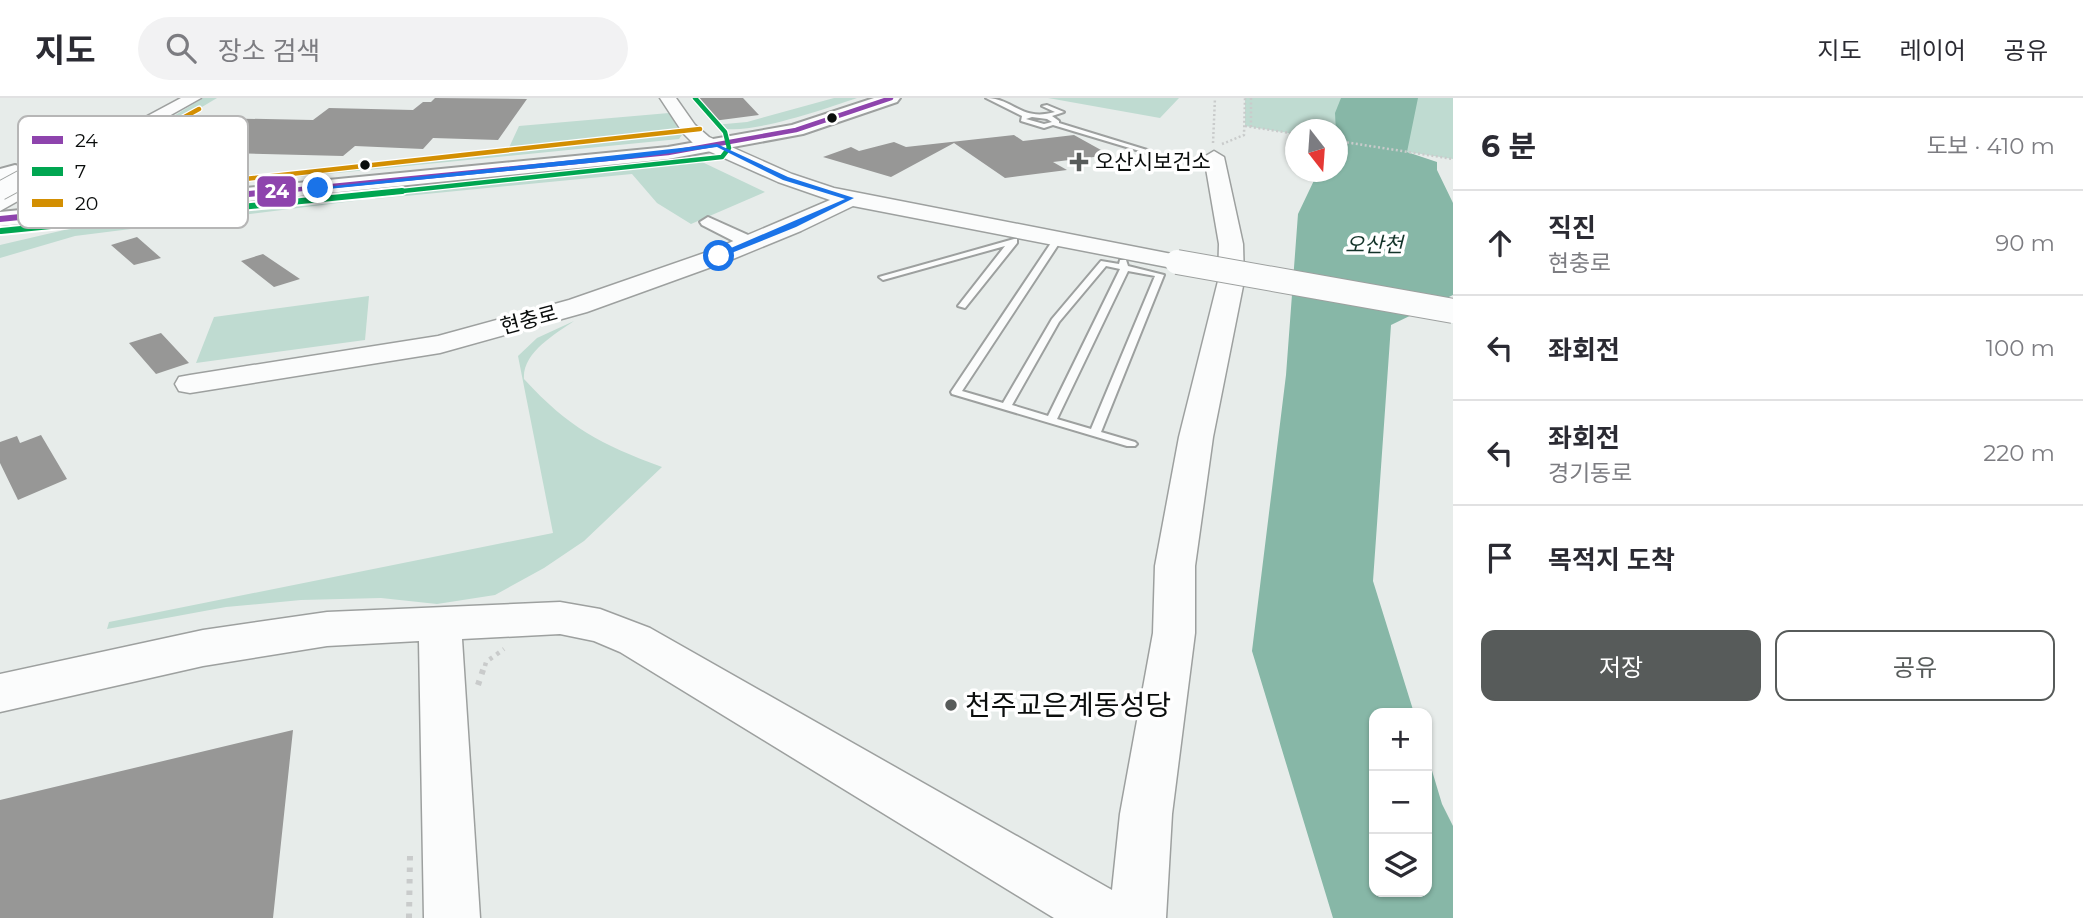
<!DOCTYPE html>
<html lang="ko">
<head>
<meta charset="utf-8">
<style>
  body { margin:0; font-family:Montserrat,"Noto Sans KR",sans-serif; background:#f2f2f3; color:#2b2b33 }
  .controls { position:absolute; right:21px; bottom:21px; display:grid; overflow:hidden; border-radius:14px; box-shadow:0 2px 5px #0004 }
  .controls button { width:63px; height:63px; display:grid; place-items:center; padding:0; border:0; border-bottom:2px solid #e1e1e2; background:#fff; color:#2b2b33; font:35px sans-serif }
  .compass { position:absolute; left:1285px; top:21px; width:63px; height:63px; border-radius:50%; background:#fff; box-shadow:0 2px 5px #0004; rotate:163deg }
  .stop { position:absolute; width:21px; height:21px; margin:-16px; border:5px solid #1a73e8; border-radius:50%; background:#fff }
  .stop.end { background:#1a73e8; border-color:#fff; box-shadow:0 2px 7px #0008 }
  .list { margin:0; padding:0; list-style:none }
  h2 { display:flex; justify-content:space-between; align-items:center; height:91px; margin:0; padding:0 28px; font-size:30px }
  h2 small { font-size:23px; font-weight:400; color:#7c7c81 }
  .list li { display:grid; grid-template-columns:46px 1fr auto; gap:21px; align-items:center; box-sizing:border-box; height:105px; padding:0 28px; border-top:2px solid #e1e1e2 }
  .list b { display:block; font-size:26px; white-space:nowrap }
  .list p { margin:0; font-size:23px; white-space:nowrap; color:#7c7c81 }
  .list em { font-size:23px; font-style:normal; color:#7c7c81 }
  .actions { display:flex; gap:14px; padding:21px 28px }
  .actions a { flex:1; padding:16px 0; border:2px solid #575b5a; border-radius:14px; text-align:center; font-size:24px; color:#575b5a }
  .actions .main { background:#575b5a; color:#fff }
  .icon { flex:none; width:38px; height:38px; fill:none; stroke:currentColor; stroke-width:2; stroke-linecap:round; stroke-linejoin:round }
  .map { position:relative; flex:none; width:1453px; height:820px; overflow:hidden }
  header { display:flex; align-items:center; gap:42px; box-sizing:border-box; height:98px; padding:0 35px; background:#fff; border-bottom:2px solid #e1e1e2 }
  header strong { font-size:33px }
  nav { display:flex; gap:38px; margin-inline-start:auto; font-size:24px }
  .search { width:490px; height:63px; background:#f2f2f3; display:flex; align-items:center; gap:18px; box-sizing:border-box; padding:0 24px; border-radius:38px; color:#7c7c81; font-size:26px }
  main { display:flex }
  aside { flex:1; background:#fff }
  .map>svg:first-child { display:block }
  .green { fill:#bfdbd1 }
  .water { fill:#87b7a7 }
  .building { fill:#979796 }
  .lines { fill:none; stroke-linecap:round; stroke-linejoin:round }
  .lane-casing { stroke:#9da09f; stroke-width:4 }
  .street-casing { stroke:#9da09f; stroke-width:4 }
  .secondary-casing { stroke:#9da09f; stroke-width:3 }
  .primary-casing { stroke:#9da09f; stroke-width:4 }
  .path-far2 { stroke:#c9cbcb; stroke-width:2.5; stroke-dasharray:2 2.5; stroke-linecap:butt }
  .path-far1 { stroke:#c9cbcb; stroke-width:4.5; stroke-dasharray:3.5 5; stroke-linecap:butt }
  .path { stroke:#c9cbcb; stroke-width:6; stroke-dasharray:4.5 7; stroke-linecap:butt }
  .lane { fill:#fbfcfc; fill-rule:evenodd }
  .street { fill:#fbfcfc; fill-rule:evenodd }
  .secondary { fill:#fbfcfc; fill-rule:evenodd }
  .primary { fill:#fbfcfc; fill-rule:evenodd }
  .secondary-bridge-far1-casing { stroke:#9da09f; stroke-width:20; stroke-linecap:butt }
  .secondary-bridge-casing { stroke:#9da09f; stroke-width:26; stroke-linecap:butt }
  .secondary-bridge-far1 { stroke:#fbfcfc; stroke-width:18 }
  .secondary-bridge { stroke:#fbfcfc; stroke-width:24 }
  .bus-1-far1-casing { stroke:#fff; stroke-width:7 }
  .bus-1-casing { stroke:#fff; stroke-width:10 }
  .bus-2-far1-casing { stroke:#fff; stroke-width:7 }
  .bus-2-casing { stroke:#fff; stroke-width:10 }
  .bus-3-casing { stroke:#fff; stroke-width:7 }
  .bus-1-far1 { stroke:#8e44ad; stroke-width:4.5 }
  .bus-1 { stroke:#8e44ad; stroke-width:6 }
  .bus-2-far1 { stroke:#00a651; stroke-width:4.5 }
  .bus-2 { stroke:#00a651; stroke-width:6 }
  .bus-3 { stroke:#d38f02; stroke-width:4.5 }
  .route { fill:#1a73e8 }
  .bus-dot { fill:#0a0d0c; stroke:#fff; stroke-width:2.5 }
  .poi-dot { fill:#575b5a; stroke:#fff; stroke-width:2.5 }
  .labels { text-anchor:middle; stroke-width:7; stroke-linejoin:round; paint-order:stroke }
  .far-poi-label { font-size:21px; fill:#0a0d0c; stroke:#fff; text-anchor:start }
  .far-water-label { font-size:21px; font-style:italic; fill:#133329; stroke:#fff }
  .far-street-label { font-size:21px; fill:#0a0d0c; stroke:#fff }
  .near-poi-label { font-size:28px; fill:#0a0d0c; stroke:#fff; text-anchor:start }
  .key { fill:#fff; stroke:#b6b6b6; stroke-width:2 }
  .key-label { font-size:19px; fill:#0a0d0c }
  .line-badge { stroke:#fff; stroke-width:2.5 }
  .badge-label { font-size:19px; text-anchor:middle; font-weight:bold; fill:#fff }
</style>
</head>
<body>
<header>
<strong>지도</strong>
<div class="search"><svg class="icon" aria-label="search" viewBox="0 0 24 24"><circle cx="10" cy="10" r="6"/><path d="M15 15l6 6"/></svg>장소 검색</div>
<nav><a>지도</a><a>레이어</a><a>공유</a></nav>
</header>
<main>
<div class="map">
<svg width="1453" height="820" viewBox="0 0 1453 820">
  <rect width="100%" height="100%" fill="#e7ecea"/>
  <path class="green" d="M 203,0 L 217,0 L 125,55 L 119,66 L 137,79 L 198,85 L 507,54 L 519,28 L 669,15 L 682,37 L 679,41 L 195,89 C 168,90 119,96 104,68 L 117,53 Z
    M 834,0 L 857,0 C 830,9 736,43 714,27 L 747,24 Z
    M 1048,0 L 1179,0 L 1160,20 Z
    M 1245,0 L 1453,0 L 1453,61 L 1338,43 L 1338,32 L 1296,32 L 1295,36 L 1245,28 Z
    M 685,62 L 700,63 L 765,94 L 691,126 L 657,105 L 632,76 L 375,101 L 377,90 Z
    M 362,91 L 362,102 L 75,138 L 0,160 L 0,147 L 120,119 Z
    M 369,198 L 365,242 L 196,265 L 214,219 Z
    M 574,223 C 555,236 522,255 524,281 C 569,330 600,346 662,369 L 584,443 L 544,470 L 495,497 L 437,506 L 381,500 L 301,502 L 226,509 L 107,531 L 109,524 L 553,435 L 518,258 L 537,240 Z"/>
  <path class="water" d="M 1341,0 L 1418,0 L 1407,54 L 1437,64 L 1437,72 L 1453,105 L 1453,197 L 1391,227 L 1373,483 L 1414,615 L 1374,615 L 1374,794 L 1427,794 L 1427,656 L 1442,706 L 1453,728 L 1453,820 L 1333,820 L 1252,553 L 1286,277 L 1298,116 L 1318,74 L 1338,74 L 1335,15 Z"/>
  <path class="building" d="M 435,0 L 527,1 L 498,42 L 433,40 L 423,51 L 355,48 L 343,58 L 228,55 L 219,62 L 138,60 L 209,20 L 313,22 L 329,10 L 413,12 L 423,4 L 431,4 Z
    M 693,0 L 743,0 L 759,17 L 713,23 Z
    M 1014,37 L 1023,43 L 1074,37 L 1110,57 L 1053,64 L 1067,72 L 1005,80 L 954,45 L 891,79 L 823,59 L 851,49 L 859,53 L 894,44 L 906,49 Z
    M 137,139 L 161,160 L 134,167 L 111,147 Z
    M 263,156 L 300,181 L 274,189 L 241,163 Z
    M 161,235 L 189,265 L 156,276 L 129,245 Z
    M 41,337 L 67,381 L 18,402 L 0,365 L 0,344 L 17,338 L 20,345 Z
    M 293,632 L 273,820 L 0,820 L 0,702 Z"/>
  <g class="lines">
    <g class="lane-casing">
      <path id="lane" d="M 986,0 C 1013,0 1021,24 1055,14 L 1042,8 L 1047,7 L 1064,14 L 1052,18 L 1059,23 L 1059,25 L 1147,52 L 1179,69 L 1174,70 L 1143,54 L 1053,27 L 1044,30 L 1021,23 L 1022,18 ZM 1032,19 L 1047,21 L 1052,24 L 1044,26 L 1026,21 Z
        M 1055,139 L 1062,141 L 962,293 L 1003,305 L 1052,221 L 1101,163 L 1119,166 L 1120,162 L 1126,162 L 1128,168 L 1164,177 L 1101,334 L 1135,344 L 1137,346 L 1135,348 L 1127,348 L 952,296 L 951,294 ZM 1106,168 L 1120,171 L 1048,318 L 1012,307 L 1059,224 ZM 1128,173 L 1155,178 L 1091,331 L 1057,321 Z
        M 1014,141 L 1017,141 L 1017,145 L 965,210 L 958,208 L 1005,148 L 883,182 L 879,179 Z"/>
    </g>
    <g class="street-casing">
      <path id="street" d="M 708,119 L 757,141 L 759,145 L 751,150 L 745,149 L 702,127 L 700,124 Z"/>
    </g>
    <g class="secondary-casing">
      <path id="secondary" d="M 181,0 L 201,0 L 0,113 L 0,97 Z
        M 660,0 L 676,0 L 695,27 L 709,39 L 792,76 L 834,90 L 1177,157 L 1186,159 L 1189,164 L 1186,169 L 1177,171 L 853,108 L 801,133 L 728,163 L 587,214 L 440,255 L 190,295 L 179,293 L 175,286 L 179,279 L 190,277 L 438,238 L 569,202 L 710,153 L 830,102 L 778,84 L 695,47 L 683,35 Z
        M 1214,53 L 1224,59 L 1243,146 L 1244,183 L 1213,339 L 1195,468 L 1195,535 L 1172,716 L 1166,820 L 1054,820 L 620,554 L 594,543 L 560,536 L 462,541 L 480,820 L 424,820 L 419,543 L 327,548 L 203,568 L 0,614 L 0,576 L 203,532 L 327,514 L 560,504 L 600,511 L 650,530 L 1112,792 L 1120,716 L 1153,535 L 1155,468 L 1179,339 L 1218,183 L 1219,146 L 1204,59 Z"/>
    </g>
    <g class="primary-casing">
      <path id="primary" d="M 874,0 L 900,0 L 897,4 L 803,36 L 668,61 L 0,128 L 0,114 L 668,49 L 792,27 Z
        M 103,44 L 110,46 L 113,50 L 100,70 L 103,76 L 114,82 L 162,87 L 165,92 L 162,97 C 138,103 107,95 85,85 L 80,70 L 96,46 Z
        M 15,67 L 22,69 L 26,73 L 22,77 L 0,84 L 0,71 Z"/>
    </g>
    <path class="path-far2" d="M 1251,0 L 1251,29
      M 1245,28 L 1296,36
      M 1338,43 L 1453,61
      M 1213,45 L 1215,0
      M 1222,46 L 1244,37 L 1245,0"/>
    <path class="path-far1" d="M 485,568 L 486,564 L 504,551"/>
    <path class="path" d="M 478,587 L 485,566
      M 409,820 L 410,758"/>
    <use href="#lane" class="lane"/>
    <use href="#street" class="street"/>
    <use href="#secondary" class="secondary"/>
    <use href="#primary" class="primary"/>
    <g class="secondary-bridge-far1-casing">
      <path id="secondary-bridge-far1" d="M 0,93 L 98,40"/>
    </g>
    <g class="secondary-bridge-casing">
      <path id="secondary-bridge" d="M 1177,164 L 1453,213"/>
    </g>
    <use href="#secondary-bridge-far1" class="secondary-bridge-far1"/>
    <use href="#secondary-bridge" class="secondary-bridge"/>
    <g class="bus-1-far1-casing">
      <path id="bus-1-far1" d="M 261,95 L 668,55 L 796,32 L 891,0"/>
    </g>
    <g class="bus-1-casing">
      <path id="bus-1" d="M 0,121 L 278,93"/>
    </g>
    <g class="bus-2-far1-casing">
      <path id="bus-2-far1" d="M 384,95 L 722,59 L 729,50 L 725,34 L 695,0"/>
    </g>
    <g class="bus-2-casing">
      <path id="bus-2" d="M 1,133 L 402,93"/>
    </g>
    <g class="bus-3-casing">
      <path id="bus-3" d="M 199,11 L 112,59 L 104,71 C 152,82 197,83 245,81 L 700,31"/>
    </g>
    <use href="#bus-1-far1" class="bus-1-far1"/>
    <use href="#bus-1" class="bus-1"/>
    <use href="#bus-2-far1" class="bus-2-far1"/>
    <use href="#bus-2" class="bus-2"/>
    <use href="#bus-3" class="bus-3"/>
  </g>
  <path class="route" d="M 717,46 L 788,79 L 854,100 L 796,129 L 719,160 L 717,156 L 845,101 L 783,82 L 717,49 L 619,62 L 318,92 L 315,90 Z"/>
  <g class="bus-dot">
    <circle cx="832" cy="20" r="6"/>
    <circle cx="365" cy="67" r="6"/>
  </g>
  <g class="poi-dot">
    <path d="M1075.5 53.5h7v7h7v7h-7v7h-7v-7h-7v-7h7z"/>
    <circle cx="951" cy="607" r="7"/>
  </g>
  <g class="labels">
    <g class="far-poi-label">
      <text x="1095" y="71">오산시보건소</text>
    </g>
    <g class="far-water-label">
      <text x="1374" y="154">오산천</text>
    </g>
    <g class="far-street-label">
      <text transform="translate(529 222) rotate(-15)" y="7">현충로</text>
    </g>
    <g class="near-poi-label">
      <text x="965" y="617">천주교은계동성당</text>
    </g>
  </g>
  <rect x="18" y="18" width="230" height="112" rx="10" class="key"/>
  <rect x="32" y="38" width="31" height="8" fill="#8e44ad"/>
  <rect x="32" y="69" width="31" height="9" fill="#00a651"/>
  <rect x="32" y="101" width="31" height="8" fill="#d38f02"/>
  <g class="key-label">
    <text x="75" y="49">24</text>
    <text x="75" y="80">7</text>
    <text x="75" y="112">20</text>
  </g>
  <rect class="line-badge" x="256" y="77" width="41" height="33" rx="7" fill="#8e44ad"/>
  <g class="badge-label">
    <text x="277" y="100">24</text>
  </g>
</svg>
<div class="controls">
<button>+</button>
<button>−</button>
<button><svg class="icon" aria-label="layers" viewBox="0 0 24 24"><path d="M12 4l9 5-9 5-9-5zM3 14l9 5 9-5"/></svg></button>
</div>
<svg class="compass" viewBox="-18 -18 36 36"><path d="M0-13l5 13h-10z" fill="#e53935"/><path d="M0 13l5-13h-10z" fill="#7c7c81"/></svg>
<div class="stop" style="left:719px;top:158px"></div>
<div class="stop end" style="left:318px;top:90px"></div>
</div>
<aside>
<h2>6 분<small>도보 · 410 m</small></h2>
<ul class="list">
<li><svg class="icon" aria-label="ahead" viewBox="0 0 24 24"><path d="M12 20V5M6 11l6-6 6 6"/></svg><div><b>직진</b><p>현충로</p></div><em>90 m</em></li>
<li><svg class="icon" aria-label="left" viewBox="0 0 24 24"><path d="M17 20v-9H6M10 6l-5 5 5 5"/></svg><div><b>좌회전</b></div><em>100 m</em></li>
<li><svg class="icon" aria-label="left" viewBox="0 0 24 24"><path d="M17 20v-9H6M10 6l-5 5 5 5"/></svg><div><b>좌회전</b><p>경기동로</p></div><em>220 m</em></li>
<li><svg class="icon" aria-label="arrive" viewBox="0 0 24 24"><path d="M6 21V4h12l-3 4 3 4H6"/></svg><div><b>목적지 도착</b></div></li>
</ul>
<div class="actions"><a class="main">저장</a><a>공유</a></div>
</aside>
</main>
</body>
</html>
